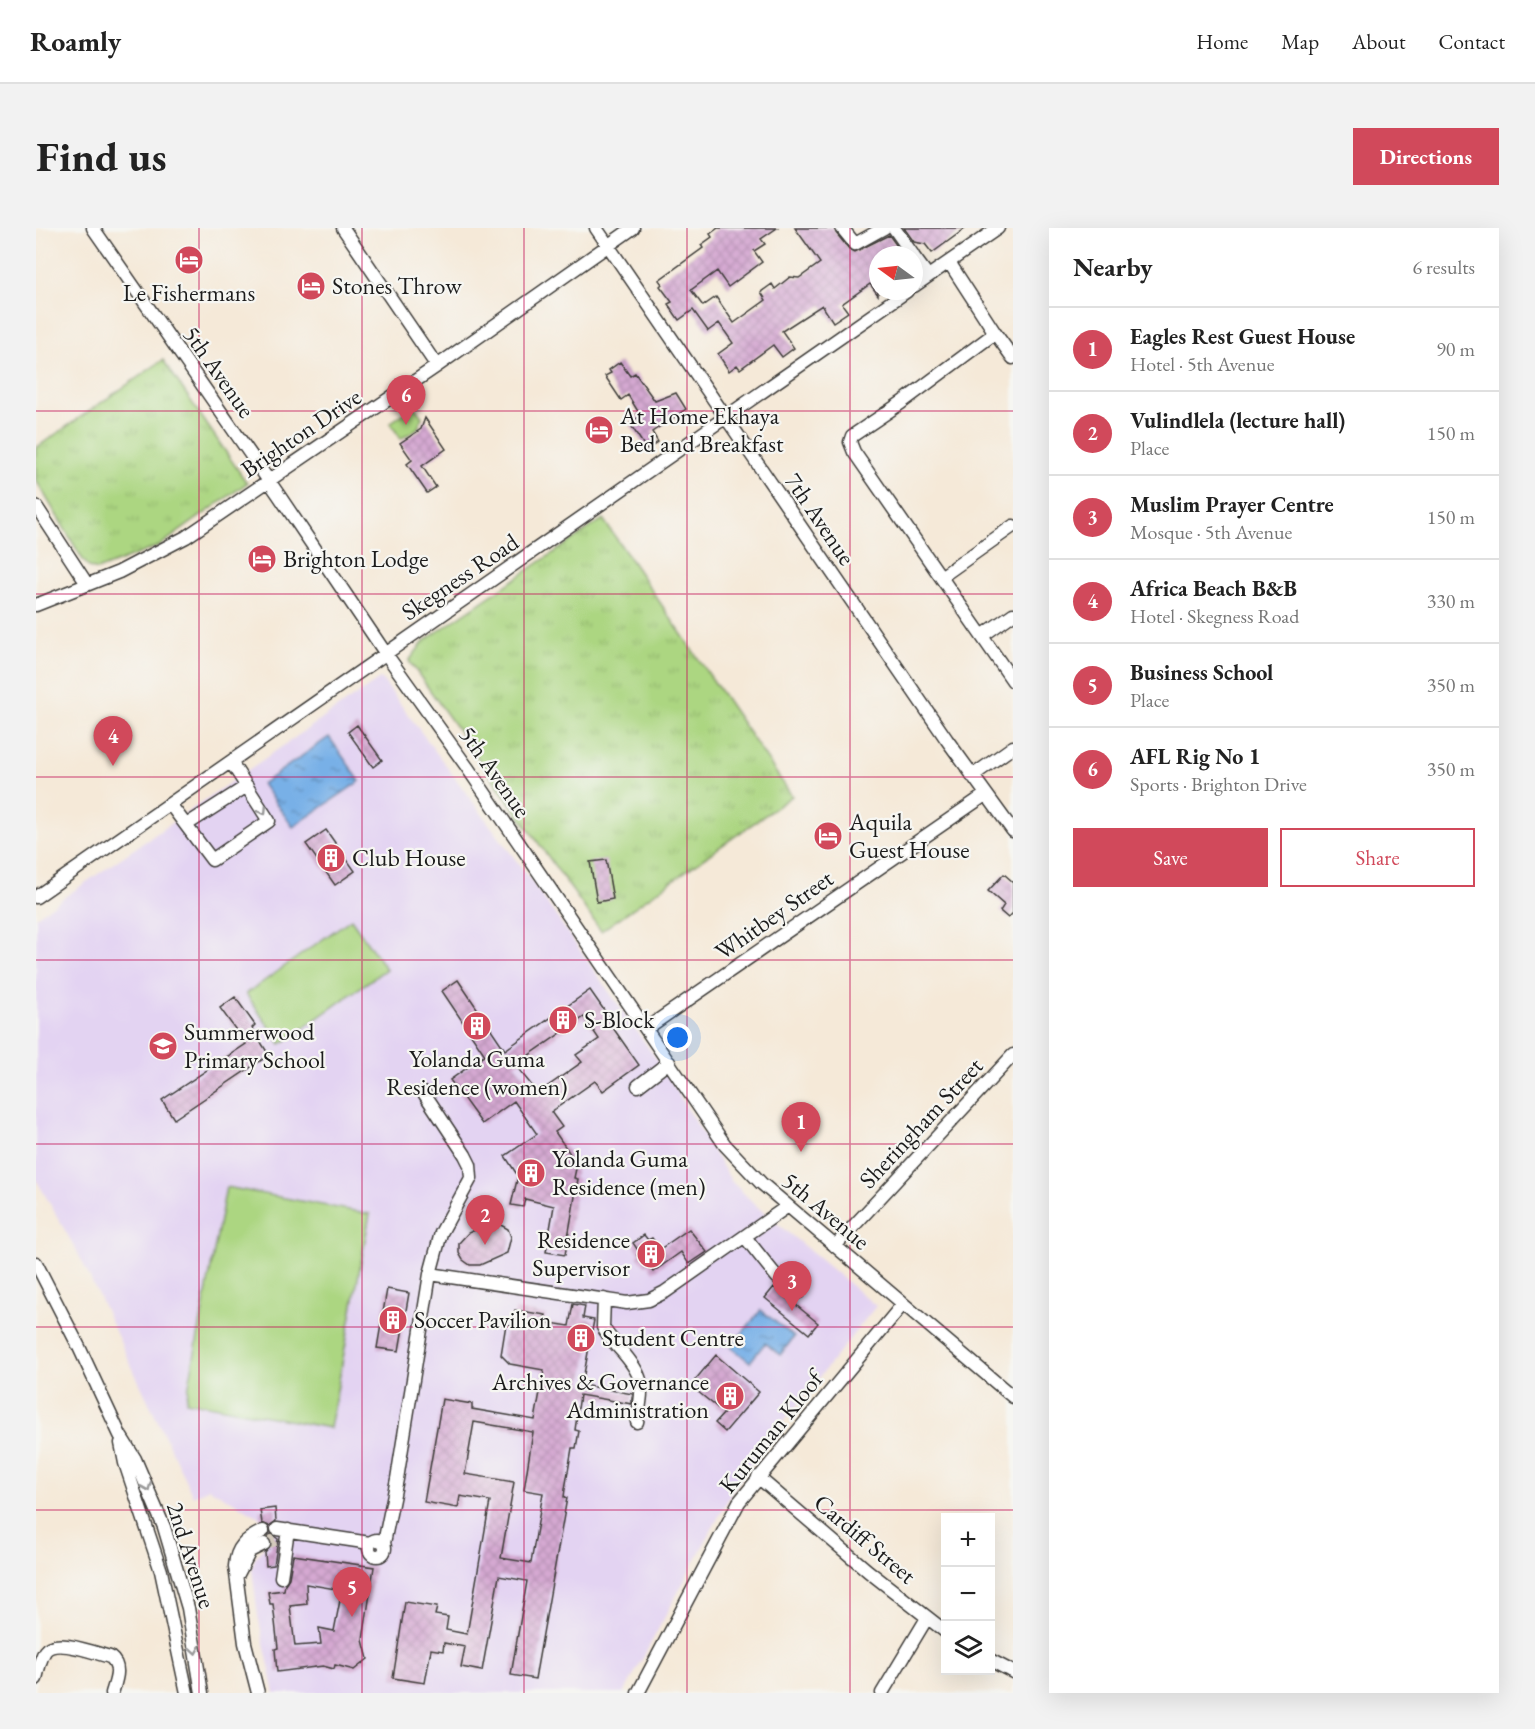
<!DOCTYPE html>
<html lang="en">
<head>
<meta charset="utf-8">
<style>
  body { margin:0; font-family:"EB Garamond",serif; background:#f2f2f2; color:#222 }
  .controls { position:absolute; right:18px; bottom:18px; display:grid; overflow:hidden; border-radius:0px; box-shadow:0 6px 24px #0002 }
  .controls button { width:54px; height:54px; display:grid; place-items:center; padding:0; border:0; border-bottom:2px solid #e0e0e0; background:#fff; color:#222; font:30px sans-serif }
  .compass { position:absolute; left:833px; top:18px; width:54px; height:54px; border-radius:50%; background:#fff; box-shadow:0 6px 24px #0002; rotate:285deg }
  .you { position:absolute; left:642px; top:810px; width:21px; height:21px; margin:-15px; border:4px solid #fff; border-radius:50%; background:#1a73e8; box-shadow:0 0 0 9px #1a73e833 }
  .badge { display:grid; place-items:center; width:39px; height:39px; border-radius:50%; background:#d1495b; color:#fff; font-size:20px; font-weight:700 }
  .pin { position:absolute; translate:-50% -50px; filter:drop-shadow(0 2px 3px #0008) }
  .pin::after { content:''; position:absolute; top:32px; width:21px; height:18px; background:inherit; clip-path:polygon(0 0,100% 0,50% 100%) }
  .list { margin:0; padding:0; list-style:none }
  h2 { display:flex; justify-content:space-between; align-items:center; height:78px; margin:0; padding:0 24px; font-size:26px }
  h2 small { font-size:20px; font-weight:400; color:#767676 }
  .list li { display:grid; grid-template-columns:39px 1fr auto; gap:18px; align-items:center; box-sizing:border-box; height:84px; padding:0 24px; border-top:2px solid #e0e0e0 }
  .list b { display:block; font-size:22px; white-space:nowrap }
  .list p { margin:0; font-size:20px; white-space:nowrap; color:#767676 }
  .list em { font-size:20px; font-style:normal; color:#767676 }
  .actions { display:flex; gap:12px; padding:18px 24px }
  .actions a { flex:1; padding:14px 0; border:2px solid #d1495b; border-radius:0px; text-align:center; font-size:21px; color:#d1495b }
  .actions .main { background:#d1495b; color:#fff }
  .icon { flex:none; width:33px; height:33px; fill:none; stroke:currentColor; stroke-width:2; stroke-linecap:round; stroke-linejoin:round }
  .map { position:relative; flex:none; width:977px; height:1465px; overflow:hidden; border-radius:0px }
  header { display:flex; align-items:center; gap:36px; box-sizing:border-box; height:84px; padding:0 30px; background:#fff; border-bottom:2px solid #e0e0e0 }
  header strong { font-size:28px }
  nav { display:flex; gap:33px; margin-inline-start:auto; font-size:21px }
  .intro { display:flex; align-items:center; justify-content:space-between; box-sizing:border-box; height:144px; padding:0 36px }
  h1 { margin:0; font-size:42px }
  .button { padding:15px 27px; border-radius:0px; background:#d1495b; color:#fff; font-size:21px; font-weight:700 }
  main { display:flex; gap:36px; padding:0 36px }
  aside { flex:1; background:#fff; border-radius:0px; box-shadow:0 6px 24px #0002 }
  .map>svg:first-child { display:block }
  .built { fill:#e3d3f2 }
  .grass { fill:#acd681; stroke:#64794e; stroke-width:1.5 }
  .park { fill:url(#park-tufts); stroke:#64794e; stroke-width:1.5 }
  .water { fill:url(#water-ripples); stroke:#4a6682; stroke-width:1.5 }
  .building { fill:url(#building-cross-hatch); fill-rule:evenodd }
  .lines { fill:none; stroke-linecap:round; stroke-linejoin:round }
  .minor-tunnel { stroke:#d4cabc; stroke-width:12; stroke-dasharray:12 6; stroke-linecap:butt }
  .minor-casing { stroke:#3d3b38; stroke-width:15 }
  .minor { stroke:#fff; stroke-width:12 }
  .oneway { stroke:#999 }
  .grid { fill:none; stroke:#c2185b; stroke-width:1.5; stroke-opacity:0.55 }
  .labels { text-anchor:middle; stroke-width:4.5; stroke-linejoin:round; paint-order:stroke }
  .poi-label { font-size:24px; fill:#1c1c1c; stroke:#f6f6f2; text-anchor:start }
  .street-label { font-size:24px; fill:#1c1c1c; stroke:#f6f6f2 }
</style>
</head>
<body>
<header>
<strong>Roamly</strong>
<nav><a>Home</a><a>Map</a><a>About</a><a>Contact</a></nav>
</header>
<div class="intro"><h1>Find us</h1><a class="button">Directions</a></div>
<main>
<div class="map">
<svg width="977" height="1465" viewBox="0 0 977 1465">
  <defs>
    <pattern id="park-tufts" width="24" height="20" patternUnits="userSpaceOnUse" patternTransform="scale(1.5)"><rect width="24" height="20" fill="#acd681"/><path d="M3 7l-1-3M5 7V3M7 7l1-3M15 17l-1-3M17 17v-4M19 17l1-3" fill="none" stroke="#93b76f"/></pattern>
    <pattern id="water-ripples" width="26" height="14" patternUnits="userSpaceOnUse" patternTransform="scale(1.5)"><rect width="26" height="14" fill="#78b0e7"/><path d="M2 4q2-2 4 0t4 0M15 11q2-2 4 0t4 0" fill="none" stroke="#628eba"/></pattern>
    <pattern id="building-cross-hatch" width="8" height="8" patternUnits="userSpaceOnUse" patternTransform="scale(1.5)"><rect width="8" height="8" fill="#d5a9d2"/><path d="M0 0l8 8M0 8l8-8" fill="none" stroke="#b691b4"/></pattern>
  </defs>
  <rect width="100%" height="100%" fill="#f6f6f2"/>
  <filter id="ink" filterUnits="userSpaceOnUse"><feTurbulence type="fractalNoise" baseFrequency=".0167" numOctaves="2"/><feDisplacementMap in="SourceGraphic" scale="12" xChannelSelector="R" yChannelSelector="G"/><feConvolveMatrix kernelMatrix="1 2 1 2 8 2 1 2 1" color-interpolation-filters="sRGB"/></filter>
  <filter id="wash" filterUnits="userSpaceOnUse"><feTurbulence type="fractalNoise" baseFrequency=".008" numOctaves="4" result="noise"/><feDisplacementMap in="SourceGraphic" scale="24" xChannelSelector="R" yChannelSelector="G"/><feGaussianBlur stdDeviation="1.35" result="paint"/><feColorMatrix in="noise" values="0 0 0 0 0 0 0 0 0 0 0 0 0 0 0 0 0 1.4 0 .05"/><feComposite in="paint" operator="in"/></filter>
  <g filter="url(#wash)">
    <rect width="100%" height="100%" fill="#f5e9d8"/>
    <path class="built" d="M 345,450 L 494,651 L 626,839 L 696,954 L 725,982 L 840,1078 L 733,1212 L 697,1262 L 588,1465 L 239,1465 L 222,1388 L 216,1341 L 219,1330 L 228,1319 L 225,1290 L 173,1260 L 157,1268 L 44,1029 L 0,951 L 0,689 Z"/>
    <path class="grass" d="M 315,691 L 350,741 L 245,816 L 210,766 Z
      M 190,959 L 334,986 L 294,1200 L 150,1173 Z"/>
    <path class="park" d="M 127,132 L 211,255 L 123,318 L 61,342 L 53,339 L 47,332 L 0,252 L 0,220 Z
      M 378,178 L 386,189 L 382,200 L 365,211 L 354,195 Z
      M 567,291 L 756,568 L 565,703 L 373,433 L 388,413 Z"/>
    <path class="water" d="M 293,509 L 324,553 L 257,599 L 226,556 Z
      M 725,1082 L 758,1109 L 744,1127 L 729,1115 L 714,1134 L 695,1119 Z"/>
    <g id="blocks">
      <path class="building" d="M 682,0 L 741,0 L 725,11 L 729,16 L 718,23 L 726,34 L 692,59 L 681,43 L 655,62 L 667,78 L 680,69 L 698,95 L 730,72 L 725,64 L 736,56 L 739,61 L 754,49 L 763,50 L 784,35 L 759,0 L 798,0 L 800,5 L 813,21 L 819,24 L 853,7 L 866,25 L 865,27 L 842,27 L 842,67 L 834,56 L 806,76 L 812,84 L 797,94 L 786,77 L 746,103 L 758,120 L 746,129 L 737,117 L 704,141 L 701,137 L 693,143 L 682,126 L 697,115 L 683,95 L 672,103 L 657,82 L 643,92 L 632,76 L 636,74 L 624,58 L 626,56 L 623,52 L 667,20 L 665,17 L 676,9 L 674,6 Z
        M 868,0 L 930,0 L 896,25 L 889,16 L 878,14 Z
        M 584,134 L 594,148 L 599,145 L 619,173 L 640,165 L 650,181 L 616,204 L 622,214 L 611,222 L 594,196 L 603,189 L 601,186 L 603,185 L 592,167 L 585,172 L 569,148 L 575,145 L 573,142 Z
        M 389,190 L 410,221 L 386,238 L 400,259 L 391,265 L 371,236 L 376,232 L 364,215 L 385,201 Z
        M 321,497 L 346,532 L 337,539 L 312,504 Z
        M 290,602 L 319,643 L 299,657 L 270,616 Z
        M 570,632 L 577,671 L 561,674 L 554,634 Z
        M 968,646 L 977,654 L 977,685 L 972,690 L 964,683 L 968,677 L 952,663 Z
        M 422,752 L 469,822 L 554,762 L 577,795 L 575,797 L 603,837 L 567,863 L 559,853 L 515,884 L 526,899 L 519,904 L 541,936 L 538,950 L 542,951 L 529,1027 L 510,1024 L 518,978 L 489,971 L 487,979 L 475,977 L 482,948 L 469,928 L 501,906 L 478,873 L 446,896 L 414,852 L 449,827 L 406,763 ZM 548,789 L 563,811 L 540,827 L 546,834 L 502,865 L 479,837 Z
        M 199,769 L 219,797 L 216,800 L 233,827 L 138,891 L 126,872 L 210,816 L 184,780 Z
        M 453,996 L 463,996 L 472,1001 L 475,1009 L 471,1025 L 444,1037 L 434,1037 L 427,1032 L 423,1025 L 423,1015 L 432,1005 Z
        M 653,1001 L 671,1024 L 653,1036 L 645,1024 L 617,1044 L 612,1036 L 609,1038 L 601,1027 L 604,1025 L 597,1015 L 608,1007 L 612,1012 L 616,1010 L 624,1021 Z
        M 738,1059 L 782,1095 L 773,1106 L 729,1070 Z
        M 351,1061 L 373,1065 L 363,1123 L 341,1120 Z
        M 537,1076 L 549,1078 L 547,1090 L 558,1092 L 546,1157 L 597,1166 L 596,1170 L 596,1176 L 544,1167 L 539,1202 L 543,1203 L 540,1220 L 536,1220 L 529,1261 L 528,1269 L 531,1270 L 499,1451 L 475,1447 L 491,1353 L 463,1348 L 446,1443 L 425,1439 L 429,1419 L 408,1415 L 407,1423 L 395,1421 L 389,1455 L 357,1450 L 369,1374 L 401,1379 L 399,1387 L 412,1389 L 410,1402 L 431,1406 L 454,1273 L 424,1268 L 422,1280 L 388,1274 L 406,1171 L 436,1176 L 436,1181 L 499,1192 L 508,1142 L 474,1136 L 465,1127 L 470,1096 L 476,1098 L 479,1082 L 510,1087 L 508,1094 L 533,1098 ZM 438,1194 L 497,1204 L 488,1262 L 507,1265 L 495,1335 L 465,1330 L 478,1254 L 429,1246 Z
        M 680,1127 L 723,1164 L 689,1204 L 679,1195 L 688,1185 L 661,1163 L 666,1157 L 659,1152 Z
        M 239,1280 L 240,1293 L 233,1298 L 226,1295 L 224,1282 Z
        M 235,1306 L 242,1311 L 238,1337 L 230,1338 L 229,1325 L 236,1317 L 232,1309 Z
        M 257,1327 L 338,1339 L 327,1412 L 332,1431 L 318,1442 L 299,1437 L 298,1441 L 287,1438 L 241,1444 L 239,1421 L 242,1420 L 237,1376 L 234,1376 L 232,1364 L 248,1362 L 249,1356 L 253,1350 ZM 270,1356 L 306,1362 L 298,1403 L 283,1400 L 285,1416 L 259,1418 L 254,1378 L 271,1376 Z"/>
    </g>
  </g>
  <g filter="url(#ink)">
    <use href="#blocks" fill-opacity="0" stroke="#3d3b38" stroke-width="1.5"/>
    <g class="lines">
      <path class="minor-tunnel" d="M 228,1316 L 242,1311"/>
      <g class="minor-casing">
        <path id="minor" d="M 57,0 L 242,266 L 350,426 L 431,539 L 689,917 L 725,955 L 977,1169
          M 307,0 L 401,138
          M 560,0 L 911,512 L 977,603
          M 806,0 L 819,16 L 848,0
          M 858,0 L 877,27
          M 878,29 L 892,48
          M 913,34 L 959,105 L 865,175 L 816,208 L 814,214 L 818,224 L 977,453
          M 878,58 L 962,0
          M 959,105 L 977,130
          M 0,278 L 51,356
          M 905,349 L 977,298
          M 0,377 L 83,344 L 150,309 L 401,138 L 597,0
          M 946,408 L 977,386
          M 936,548 L 977,519
          M 134,576 L 176,632 L 233,593 L 195,534
          M 150,597 L 211,558
          M 0,669 L 871,63
          M 611,800 L 949,567
          M 602,858 L 633,834
          M 388,865 L 429,927 L 434,937 L 435,950 L 405,1005 L 394,1046 L 591,1075 L 613,1072 L 629,1064 L 752,978
          M 709,1009 L 741,1049 L 763,1064
          M 799,1018 L 977,827
          M 0,1035 L 43,1119 L 84,1207 L 99,1231 L 128,1299 L 152,1380 L 166,1465
          M 568,1071 L 567,1099 C 571,1107 578,1114 584,1121 C 610,1150 607,1157 601,1194
          M 85,1215 L 89,1235 L 125,1343 L 151,1465
          M 722,1249 L 832,1343 L 910,1404
          M 241,1301 L 334,1315
          M333 1320a8 8 0 1 1 16 0a8 8 0 1 1-16 0Z
          M 348,1315 L 361,1251 L 394,1046
          M 202,1346 L 214,1323 L 228,1316
          M 245,1349 L 252,1302
          M 954,1432 L 977,1444
          M 0,1451 C 2,1442 4,1431 9,1423 C 19,1409 59,1425 74,1429 C 86,1438 80,1452 76,1465
          M 222,1465 L 209,1415 L 199,1338 C 200,1319 210,1311 227,1303
          M 602,1465 L 703,1274 L 867,1076
          M 846,1465 L 891,1390"/>
      </g>
      <use href="#minor" class="minor"/>
    </g>
    <defs><path id="oneway-chevron" d="M-2-3.5L2.5 0L-2 3.5" fill="none" stroke-width="1.6" stroke-linecap="round" stroke-linejoin="round" transform="scale(1.5)"/></defs>
    <g class="oneway">
      <use href="#oneway-chevron" transform="translate(227 583) rotate(58)"/>
      <use href="#oneway-chevron" transform="translate(111 1259) rotate(67)"/>
      <use href="#oneway-chevron" transform="translate(159 1422) rotate(81)"/>
    </g>
  </g>
  <path class="grid" d="M 163,0 L 163,1465M 326,0 L 326,1465M 488,0 L 488,1465M 651,0 L 651,1465M 814,0 L 814,1465M 0,183 L 977,183M 0,366 L 977,366M 0,549 L 977,549M 0,732 L 977,732M 0,916 L 977,916M 0,1099 L 977,1099M 0,1282 L 977,1282"/>
  <defs>
    <g id="hotel-disc" transform="scale(1.5)"><circle r="9.5" fill="#d1495b" stroke="#f6f6f2"/><path d="M-6-4.5h1.5V1H6V5H4.5V3h-9V5H-6ZM-4 0a1.8 1.8 0 1 1 3.6 0ZM.5 0V-2.5h3Q6-2.5 6 0Z" fill="#fff"/></g>
    <g id="building-disc" transform="scale(1.5)"><circle r="9.5" fill="#d1495b" stroke="#f6f6f2"/><path d="M-4-6H4V6H1V3H-1V6H-4ZM-2.5-4.3h1.7v1.8h-1.7ZM.8-4.3h1.7v1.8H.8ZM-2.5-1h1.7V.8h-1.7ZM.8-1h1.7V.8H.8Z" fill="#fff"/></g>
    <g id="school-disc" transform="scale(1.5)"><circle r="9.5" fill="#d1495b" stroke="#f6f6f2"/><path d="M0-5L7-2L0 1L-7-2ZM-4 1L0 2.5L4 1V4Q0 6-4 4Z" fill="#fff"/></g>
  </defs>
  <g fill-rule="evenodd">
    <use href="#hotel-disc" x="153" y="32"/>
    <use href="#hotel-disc" x="275" y="58"/>
    <use href="#hotel-disc" x="563" y="202"/>
    <use href="#hotel-disc" x="226" y="331"/>
    <use href="#hotel-disc" x="792" y="608"/>
    <use href="#building-disc" x="295" y="630"/>
    <use href="#building-disc" x="527" y="792"/>
    <use href="#building-disc" x="441" y="798"/>
    <use href="#school-disc" x="127" y="818"/>
    <use href="#building-disc" x="495" y="945"/>
    <use href="#building-disc" x="615" y="1026"/>
    <use href="#building-disc" x="357" y="1092"/>
    <use href="#building-disc" x="545" y="1110"/>
    <use href="#building-disc" x="694" y="1168"/>
  </g>
  <g class="labels">
    <g class="poi-label">
      <text x="296" y="66">Stones Throw</text>
      <text x="153" y="73" text-anchor="middle">Le Fishermans</text>
      <text x="584" y="196">At Home Ekhaya<tspan x="584" dy="28">Bed and Breakfast</tspan></text>
      <text x="247" y="339">Brighton Lodge</text>
      <text x="813" y="602">Aquila<tspan x="813" dy="28">Guest House</tspan></text>
      <text x="316" y="638">Club House</text>
      <text x="548" y="800">S-Block</text>
      <text x="148" y="812">Summerwood<tspan x="148" dy="28">Primary School</tspan></text>
      <text x="441" y="839" text-anchor="middle">Yolanda Guma<tspan x="441" dy="28">Residence (women)</tspan></text>
      <text x="516" y="939">Yolanda Guma<tspan x="516" dy="28">Residence (men)</tspan></text>
      <text x="594" y="1020" text-anchor="end">Residence<tspan x="594" dy="28">Supervisor</tspan></text>
      <text x="378" y="1100">Soccer Pavilion</text>
      <text x="566" y="1118">Student Centre</text>
      <text x="673" y="1162" text-anchor="end">Archives &amp; Governance<tspan x="673" dy="28">Administration</tspan></text>
    </g>
    <g class="street-label">
      <text transform="translate(183 144) rotate(55)" y="8">5th Avenue</text>
      <text transform="translate(265 205) rotate(-34)" y="8">Brighton Drive</text>
      <text transform="translate(784 291) rotate(56)" y="8">7th Avenue</text>
      <text transform="translate(424 349) rotate(-34)" y="8">Skegness Road</text>
      <text transform="translate(459 544) rotate(55)" y="8">5th Avenue</text>
      <text transform="translate(738 687) rotate(-35)" y="8">Whitbey Street</text>
      <text transform="translate(885 895) rotate(-47)" y="8">Sheringham Street</text>
      <text transform="translate(790 983) rotate(40)" y="8">5th Avenue</text>
      <text transform="translate(735 1204) rotate(-51)" y="8">Kuruman Kloof</text>
      <text transform="translate(829 1311) rotate(40)" y="8">Cardiff Street</text>
      <text transform="translate(155 1327) rotate(72)" y="8">2nd Avenue</text>
    </g>
  </g>
</svg>
<div class="controls">
<button>+</button>
<button>−</button>
<button><svg class="icon" aria-label="layers" viewBox="0 0 24 24"><path d="M12 4l9 5-9 5-9-5zM3 14l9 5 9-5"/></svg></button>
</div>
<svg class="compass" viewBox="-18 -18 36 36"><path d="M0-13l5 13h-10z" fill="#e53935"/><path d="M0 13l5-13h-10z" fill="#767676"/></svg>
<div class="you"></div>
<div class="pin badge" style="left:765px;top:924px">1</div>
<div class="pin badge" style="left:449px;top:1017px">2</div>
<div class="pin badge" style="left:756px;top:1083px">3</div>
<div class="pin badge" style="left:77px;top:538px">4</div>
<div class="pin badge" style="left:316px;top:1389px">5</div>
<div class="pin badge" style="left:370px;top:197px">6</div>
</div>
<aside>
<h2>Nearby<small>6 results</small></h2>
<ul class="list">
<li><span class="badge">1</span><div><b>Eagles Rest Guest House</b><p>Hotel · 5th Avenue</p></div><em>90 m</em></li>
<li><span class="badge">2</span><div><b>Vulindlela (lecture hall)</b><p>Place</p></div><em>150 m</em></li>
<li><span class="badge">3</span><div><b>Muslim Prayer Centre</b><p>Mosque · 5th Avenue</p></div><em>150 m</em></li>
<li><span class="badge">4</span><div><b>Africa Beach B&amp;B</b><p>Hotel · Skegness Road</p></div><em>330 m</em></li>
<li><span class="badge">5</span><div><b>Business School</b><p>Place</p></div><em>350 m</em></li>
<li><span class="badge">6</span><div><b>AFL Rig No 1</b><p>Sports · Brighton Drive</p></div><em>350 m</em></li>
</ul>
<div class="actions"><a class="main">Save</a><a>Share</a></div>
</aside>
</main>
</body>
</html>
